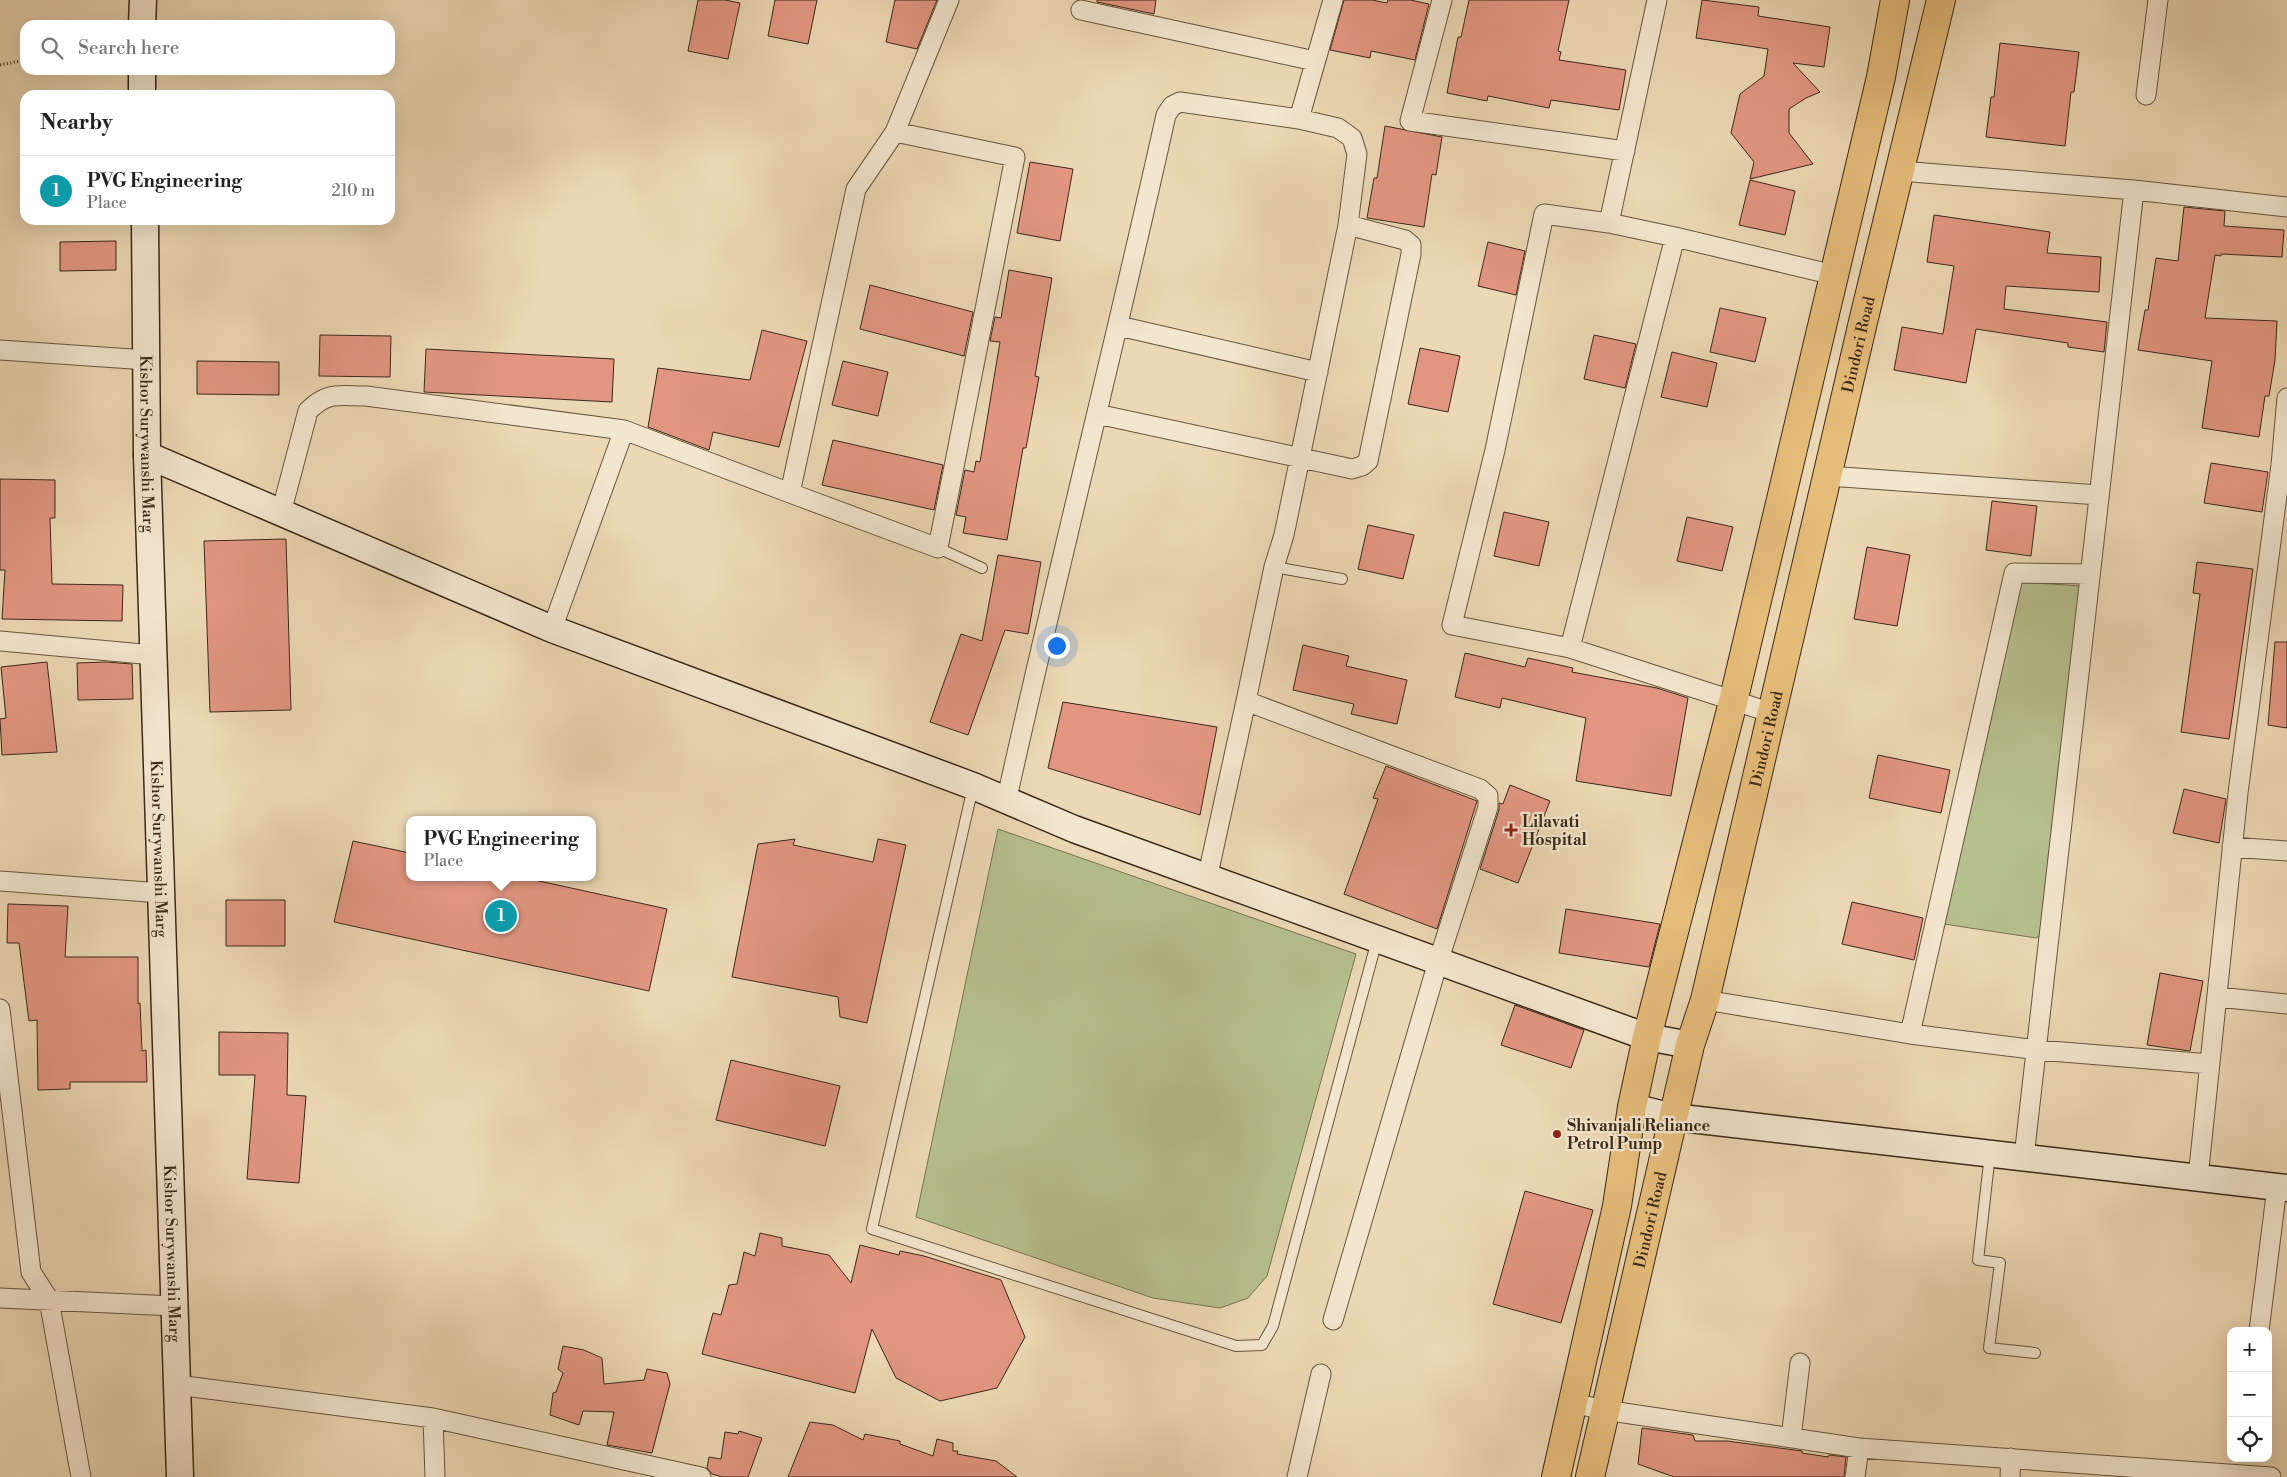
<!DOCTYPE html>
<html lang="en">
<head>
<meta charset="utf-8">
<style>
  body { margin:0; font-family:"Libre Bodoni",serif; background:#f6f6f6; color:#222 }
  .controls { position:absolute; right:15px; bottom:15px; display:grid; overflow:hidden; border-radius:10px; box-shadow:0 5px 20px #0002 }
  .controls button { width:45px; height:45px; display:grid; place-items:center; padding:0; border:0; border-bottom:1px solid #e0e0e0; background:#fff; color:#222; font:25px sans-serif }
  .you { position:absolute; left:1056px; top:645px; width:18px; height:18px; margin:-12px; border:4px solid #fff; border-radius:50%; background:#1a73e8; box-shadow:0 0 0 8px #1a73e833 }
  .badge { display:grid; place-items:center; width:32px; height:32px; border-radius:50%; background:#8f2418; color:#fff; font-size:16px; font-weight:700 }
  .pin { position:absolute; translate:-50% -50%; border:2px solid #fff; box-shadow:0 1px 5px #0006 }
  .popup { position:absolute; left:406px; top:816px; width:190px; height:65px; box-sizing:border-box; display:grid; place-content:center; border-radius:10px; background:#fff; filter:drop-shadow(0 1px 4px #0005); font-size:16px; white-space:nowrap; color:#767676 }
  .popup b { font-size:19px; color:#222 }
  .popup::after { content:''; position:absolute; left:50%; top:100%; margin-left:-10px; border:10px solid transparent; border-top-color:#fff }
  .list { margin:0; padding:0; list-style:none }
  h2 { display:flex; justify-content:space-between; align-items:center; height:65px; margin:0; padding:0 20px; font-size:21px }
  h2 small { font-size:16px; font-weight:400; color:#767676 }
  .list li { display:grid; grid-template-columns:32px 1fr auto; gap:15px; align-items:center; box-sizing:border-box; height:70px; padding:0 20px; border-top:1px solid #e0e0e0 }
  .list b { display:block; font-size:19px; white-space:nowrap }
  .list p { margin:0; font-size:16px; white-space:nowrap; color:#767676 }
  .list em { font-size:16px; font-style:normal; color:#767676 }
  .icon { flex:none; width:28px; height:28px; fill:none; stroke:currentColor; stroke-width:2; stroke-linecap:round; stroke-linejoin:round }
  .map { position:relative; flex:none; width:2287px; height:1477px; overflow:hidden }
  .search { position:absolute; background:#fff; box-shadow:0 5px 20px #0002; left:20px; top:20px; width:375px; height:55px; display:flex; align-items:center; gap:12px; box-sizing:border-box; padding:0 18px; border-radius:15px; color:#767676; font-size:19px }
  .panel { position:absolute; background:#fff; box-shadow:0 5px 20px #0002; left:20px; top:90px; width:375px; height:135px; border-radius:15px }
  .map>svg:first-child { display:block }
  .green { fill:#b6bf8e; stroke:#787452 }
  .building { fill:#e29682; stroke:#3b2917 }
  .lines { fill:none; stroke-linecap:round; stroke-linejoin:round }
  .lane-casing { stroke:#67553e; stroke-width:12 }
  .street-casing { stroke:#67553e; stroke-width:21 }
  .secondary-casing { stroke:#3b2917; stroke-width:29 }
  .primary-casing { stroke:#3b2917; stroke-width:30 }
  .path { stroke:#3b2917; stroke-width:3; stroke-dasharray:1 2.5; stroke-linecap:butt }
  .lane { stroke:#f3e6ce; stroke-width:10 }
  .street { stroke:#f3e6ce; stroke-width:19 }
  .secondary { stroke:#f3e6ce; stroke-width:26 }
  .primary { stroke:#e6bc7a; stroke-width:28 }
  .poi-dot { fill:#8f2418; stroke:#f3e6ce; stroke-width:2 }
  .labels { text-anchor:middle; stroke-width:4.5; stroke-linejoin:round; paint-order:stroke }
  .street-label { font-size:16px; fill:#3b2917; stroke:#f3e6ce }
  .poi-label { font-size:16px; font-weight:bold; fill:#3b2917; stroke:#f3e6ce; text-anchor:start }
</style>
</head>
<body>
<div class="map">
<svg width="2287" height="1477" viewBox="0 0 2287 1477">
  <rect width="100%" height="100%" fill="#ecd8b4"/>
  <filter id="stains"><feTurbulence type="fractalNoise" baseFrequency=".004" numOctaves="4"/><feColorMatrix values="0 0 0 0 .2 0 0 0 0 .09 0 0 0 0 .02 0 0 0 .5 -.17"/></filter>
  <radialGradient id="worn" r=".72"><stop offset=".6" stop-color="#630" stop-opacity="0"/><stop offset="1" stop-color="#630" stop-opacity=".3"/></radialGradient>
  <path class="green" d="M 2019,582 L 2082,586 L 2042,934 L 2036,938 L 1944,924 Z
    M 998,829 L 1356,954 L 1267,1276 L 1248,1298 L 1220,1308 L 1153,1298 L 916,1217 Z"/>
  <path class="building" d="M 698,0 L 725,0 L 740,3 L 728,59 L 688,51 Z
    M 775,0 L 817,0 L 808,44 L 768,36 Z
    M 895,0 L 937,0 L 917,49 L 886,42 Z
    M 1097,0 L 1156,0 L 1154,14 L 1097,2 Z
    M 1344,0 L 1372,0 L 1387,3 L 1388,0 L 1410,0 L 1429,4 L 1415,60 L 1371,51 L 1370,58 L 1330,50 Z
    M 1469,0 L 1569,0 L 1558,51 L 1561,52 L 1559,60 L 1626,70 L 1619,110 L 1551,100 L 1549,108 L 1488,96 L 1487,101 L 1447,93 L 1458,37 L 1461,37 Z
    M 1702,0 L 1759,7 L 1758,16 L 1830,27 L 1824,67 L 1793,63 L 1820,92 L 1806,98 L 1789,109 L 1789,133 L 1813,164 L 1750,179 L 1754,162 L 1731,133 L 1740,94 L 1764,76 L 1768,49 L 1696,38 Z
    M 2000,43 L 2079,52 L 2074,92 L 2071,92 L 2065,146 L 1986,137 L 1991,97 L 1994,97 Z
    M 1385,126 L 1442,137 L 1436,175 L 1432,174 L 1424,227 L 1367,218 L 1374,178 L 1377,178 Z
    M 1030,162 L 1073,169 L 1060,241 L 1017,233 Z
    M 1750,180 L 1795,191 L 1785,235 L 1739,225 Z
    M 2184,207 L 2225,211 L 2224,226 L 2284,230 L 2282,257 L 2221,254 L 2221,256 L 2215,255 L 2205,318 L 2277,321 L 2275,360 L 2269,396 L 2265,396 L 2259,437 L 2202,428 L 2212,361 L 2138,350 L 2145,310 L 2148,310 L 2156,258 L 2178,261 Z
    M 1934,215 L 2050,232 L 2047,253 L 2101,257 L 2099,292 L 2006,286 L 2004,309 L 2107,322 L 2104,352 L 2068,347 L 2068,343 L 1976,329 L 1966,383 L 1894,370 L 1902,327 L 1943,334 L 1954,266 L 1927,262 Z
    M 116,241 L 116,270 L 60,271 L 60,242 Z
    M 1488,242 L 1525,251 L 1516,295 L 1478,286 Z
    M 1009,270 L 1052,278 L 1035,376 L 1039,377 L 1026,448 L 1023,448 L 1007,540 L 963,533 L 966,517 L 956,515 L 965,470 L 974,472 L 976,461 L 980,462 L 1000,342 L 990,341 L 995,317 L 1001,318 Z
    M 870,285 L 973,312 L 964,356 L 860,329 Z
    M 1720,308 L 1766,318 L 1755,362 L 1710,352 Z
    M 762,330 L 807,341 L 779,447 L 713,432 L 709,450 L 648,427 L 658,368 L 750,380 Z
    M 320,335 L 391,336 L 390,377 L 319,376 Z
    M 1594,335 L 1636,344 L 1625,388 L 1584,379 Z
    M 1420,348 L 1460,356 L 1448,412 L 1408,404 Z
    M 426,349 L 614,359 L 612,402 L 424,392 Z
    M 1672,352 L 1717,363 L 1707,407 L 1661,397 Z
    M 197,361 L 279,362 L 279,395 L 197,394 Z
    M 843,361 L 888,372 L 878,416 L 832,405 Z
    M 833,440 L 943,465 L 934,510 L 822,485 Z
    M 2211,463 L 2268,472 L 2262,512 L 2204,503 Z
    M 0,479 L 55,480 L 55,518 L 50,518 L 52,584 L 123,585 L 122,621 L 2,619 L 5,570 L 0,570 Z
    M 1992,501 L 2037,506 L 2031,556 L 1986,550 Z
    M 1504,512 L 1549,522 L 1539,566 L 1494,556 Z
    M 1687,517 L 1733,527 L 1722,571 L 1677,561 Z
    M 1368,525 L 1414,535 L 1403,579 L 1358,569 Z
    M 286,539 L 291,710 L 210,712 L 204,541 Z
    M 1867,547 L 1910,555 L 1897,626 L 1854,619 Z
    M 998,555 L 1041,562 L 1028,634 L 1005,630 L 968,735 L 930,722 L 961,634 L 982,641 Z
    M 2197,562 L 2253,569 L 2229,739 L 2181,732 L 2200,594 L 2193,593 Z
    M 2275,642 L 2287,642 L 2287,728 L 2268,725 Z
    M 1303,645 L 1349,656 L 1346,666 L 1407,680 L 1397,724 L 1351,714 L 1354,704 L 1293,690 Z
    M 1465,653 L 1525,667 L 1528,658 L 1573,668 L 1572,672 L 1657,688 L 1688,698 L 1671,796 L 1576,781 L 1586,718 L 1502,698 L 1500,708 L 1455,697 Z
    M 47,662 L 57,752 L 2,755 L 0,719 L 6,718 L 1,667 Z
    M 106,662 L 132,664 L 133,699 L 78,700 L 77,663 Z
    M 1063,702 L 1217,727 L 1200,815 L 1048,768 Z
    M 1878,755 L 1950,770 L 1941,813 L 1869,798 Z
    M 1386,766 L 1477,801 L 1437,929 L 1344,894 L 1378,799 L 1373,798 Z
    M 1510,785 L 1550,801 L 1518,883 L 1480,869 L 1499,810 L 1499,803 L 1503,804 Z
    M 2184,789 L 2226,799 L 2219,843 L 2173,833 Z
    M 795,839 L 793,845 L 873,862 L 878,839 L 906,845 L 867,1023 L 840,1017 L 838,997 L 732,977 L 758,844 Z
    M 353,841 L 410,853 L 410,877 L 521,877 L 667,909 L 649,991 L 334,922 Z
    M 226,900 L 285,900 L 285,946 L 226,946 Z
    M 1852,902 L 1923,918 L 1914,960 L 1842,944 Z
    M 8,904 L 68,906 L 65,957 L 138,957 L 138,1004 L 140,1003 L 142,1051 L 146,1050 L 147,1082 L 70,1082 L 70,1089 L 38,1090 L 37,1020 L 29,1021 L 19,943 L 7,943 Z
    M 1566,909 L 1660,924 L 1649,967 L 1559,953 Z
    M 2160,973 L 2203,981 L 2190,1051 L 2147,1045 Z
    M 1515,1005 L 1584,1030 L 1571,1068 L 1501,1045 Z
    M 219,1032 L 288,1033 L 287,1095 L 306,1096 L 299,1183 L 247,1179 L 255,1075 L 219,1075 Z
    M 731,1060 L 840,1086 L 825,1146 L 716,1120 Z
    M 1525,1191 L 1593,1210 L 1561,1323 L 1493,1304 Z
    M 760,1233 L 782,1238 L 782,1246 L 829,1255 L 851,1283 L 860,1245 L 899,1255 L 900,1251 L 924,1256 L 1001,1280 L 1025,1337 L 997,1388 L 940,1401 L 896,1378 L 872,1329 L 855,1393 L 702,1354 L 713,1313 L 721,1315 L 729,1285 L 737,1284 L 744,1252 L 755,1256 Z
    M 563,1346 L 584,1350 L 602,1358 L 604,1384 L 644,1380 L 647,1369 L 667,1373 L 670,1384 L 652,1453 L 607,1445 L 614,1412 L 583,1411 L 579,1425 L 550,1415 L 553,1393 L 556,1392 L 563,1373 L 558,1369 Z
    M 810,1422 L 833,1425 L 863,1440 L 865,1434 L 900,1441 L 900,1444 L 933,1456 L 937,1439 L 953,1443 L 953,1451 L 958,1451 L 957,1454 L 996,1461 L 1017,1477 L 788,1477 Z
    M 1642,1428 L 1693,1435 L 1695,1441 L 1727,1441 L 1802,1451 L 1802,1453 L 1828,1457 L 1829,1455 L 1846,1457 L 1844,1477 L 1674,1477 L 1638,1464 Z
    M 739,1431 L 762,1438 L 748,1477 L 722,1477 L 712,1474 L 707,1468 L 709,1457 L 721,1459 L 725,1432 L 738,1434 Z"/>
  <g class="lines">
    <g class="lane-casing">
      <path id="lane" d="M 938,548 L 982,568
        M 1274,567 L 1342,579
        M 973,787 L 872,1229 L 1236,1346 L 1262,1345 L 1273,1326 L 1377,940
        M 1990,1154 L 1978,1260 L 2000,1263 L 1989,1348 L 2035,1353"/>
    </g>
    <g class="street-casing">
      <path id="street" d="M 1442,0 L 1410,121 L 1625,151
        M 1081,10 L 1315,61
        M 2146,95 L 2158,0
        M 1299,119 L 1333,0
        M 895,132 L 1015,157 L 938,548 L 790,493 L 856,189 L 895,132 L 949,0
        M 1900,171 L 2134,190 L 2287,207
        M 1609,223 L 1544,214 L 1495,450 L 1452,625 L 1570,648 L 1772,713
        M 1675,237 L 1834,275
        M 1119,326 L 1318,372
        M 0,350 L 147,360
        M 1097,414 L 1352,469 L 1362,466 L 1368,461 L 1411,254 L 1411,245 L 1405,240 L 1348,225
        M 1828,476 L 2099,495
        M 281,513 L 308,411 C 328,391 339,396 366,396 L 624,430
        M 552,629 L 624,430 L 790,493
        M 0,641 L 154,655
        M 1570,648 L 1675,237 L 1609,223 L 1657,0
        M 1006,802 C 1057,572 1115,345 1166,115 L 1172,106 L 1180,102 L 1299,119 L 1338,128 L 1352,138 L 1357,154 L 1348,225 L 1284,535 L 1274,567 L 1246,701 L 1480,789 L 1488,796 L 1488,807 L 1438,962 L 1333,1320
        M 2232,847 L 2287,851
        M 1207,879 L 1246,701
        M 0,881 L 161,893
        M 2217,997 L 2287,1004
        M 1705,1000 L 1910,1034 L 2038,1050 L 2210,1064
        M 0,1009 L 31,1272 L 49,1300 L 81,1477
        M 1910,1034 L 2014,573 L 2090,574
        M 2024,1157 L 2134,190
        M 2198,1178 L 2238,793 L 2281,465 L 2287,398
        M 0,1298 L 174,1306
        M 2259,1331 L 2277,1187
        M 177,1385 L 433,1418 L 701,1477
        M 1573,1403 L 1604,1410 L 1859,1448 L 2271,1477
        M 433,1418 L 435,1477
        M 1791,1438 L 1800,1363
        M 1297,1477 L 1321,1374
        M 1855,1477 L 1859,1448
        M 2010,1477 L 2011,1458"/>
    </g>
    <g class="secondary-casing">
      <g id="secondary">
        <path d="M 142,25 L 143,0"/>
        <path d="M 142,70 L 142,95"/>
        <path id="s1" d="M 145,220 L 147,455 L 180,1477"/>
        <path d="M 147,455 L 552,629 L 973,786 L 1074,829 L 1647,1037 L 1690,1045"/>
        <path d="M 1632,1107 L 1673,1117 L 2287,1188"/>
      </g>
    </g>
    <g class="primary-casing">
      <g id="primary">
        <path d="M 1556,1477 L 1617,1206 L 1632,1107 L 1647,1037 L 1733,702 L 1881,77 L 1895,0"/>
        <path id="s2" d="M 1590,1477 L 1690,1045 L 1705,1000 L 1863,322 L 1941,0"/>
      </g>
    </g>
    <path class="path" d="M 0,65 L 25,60"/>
    <use href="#lane" class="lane"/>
    <use href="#street" class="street"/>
    <use href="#secondary" class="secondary"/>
    <use href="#primary" class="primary"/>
  </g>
  <g class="poi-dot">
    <path d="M1508.5 822.5h5v5h5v5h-5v5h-5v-5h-5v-5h5z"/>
    <circle cx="1557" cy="1134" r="5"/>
  </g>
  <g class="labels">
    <g class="street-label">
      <text dy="6" stroke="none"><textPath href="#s2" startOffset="1164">Dindori Road</textPath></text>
      <text dy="6" stroke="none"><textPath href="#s1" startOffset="224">Kishor Surywanshi Marg</textPath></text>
      <text dy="6" stroke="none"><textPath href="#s2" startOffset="759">Dindori Road</textPath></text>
      <text dy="6" stroke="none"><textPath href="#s1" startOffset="629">Kishor Surywanshi Marg</textPath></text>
      <text dy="6" stroke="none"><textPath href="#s2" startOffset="264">Dindori Road</textPath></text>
      <text dy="6" stroke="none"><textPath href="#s1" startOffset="1034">Kishor Surywanshi Marg</textPath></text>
    </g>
    <g class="poi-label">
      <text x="1522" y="827">Lilavati<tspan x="1522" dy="18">Hospital</tspan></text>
      <text x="1567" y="1131">Shivanjali Reliance<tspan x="1567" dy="18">Petrol Pump</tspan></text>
    </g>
  </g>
  <rect width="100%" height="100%" filter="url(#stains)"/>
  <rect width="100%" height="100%" fill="url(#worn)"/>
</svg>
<div class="controls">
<button>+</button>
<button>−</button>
<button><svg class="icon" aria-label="locate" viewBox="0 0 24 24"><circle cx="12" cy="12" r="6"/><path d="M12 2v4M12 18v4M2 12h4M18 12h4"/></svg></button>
</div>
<div class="you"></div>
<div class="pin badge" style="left:501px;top:916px;background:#0f9aa8">1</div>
<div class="popup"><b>PVG Engineering</b>Place</div>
<div class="search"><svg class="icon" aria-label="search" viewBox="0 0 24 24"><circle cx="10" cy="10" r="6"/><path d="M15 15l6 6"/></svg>Search here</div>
<section class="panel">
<h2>Nearby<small></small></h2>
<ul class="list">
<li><span class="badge" style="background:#0f9aa8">1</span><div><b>PVG Engineering</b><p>Place</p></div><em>210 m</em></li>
</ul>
</section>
</div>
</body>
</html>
